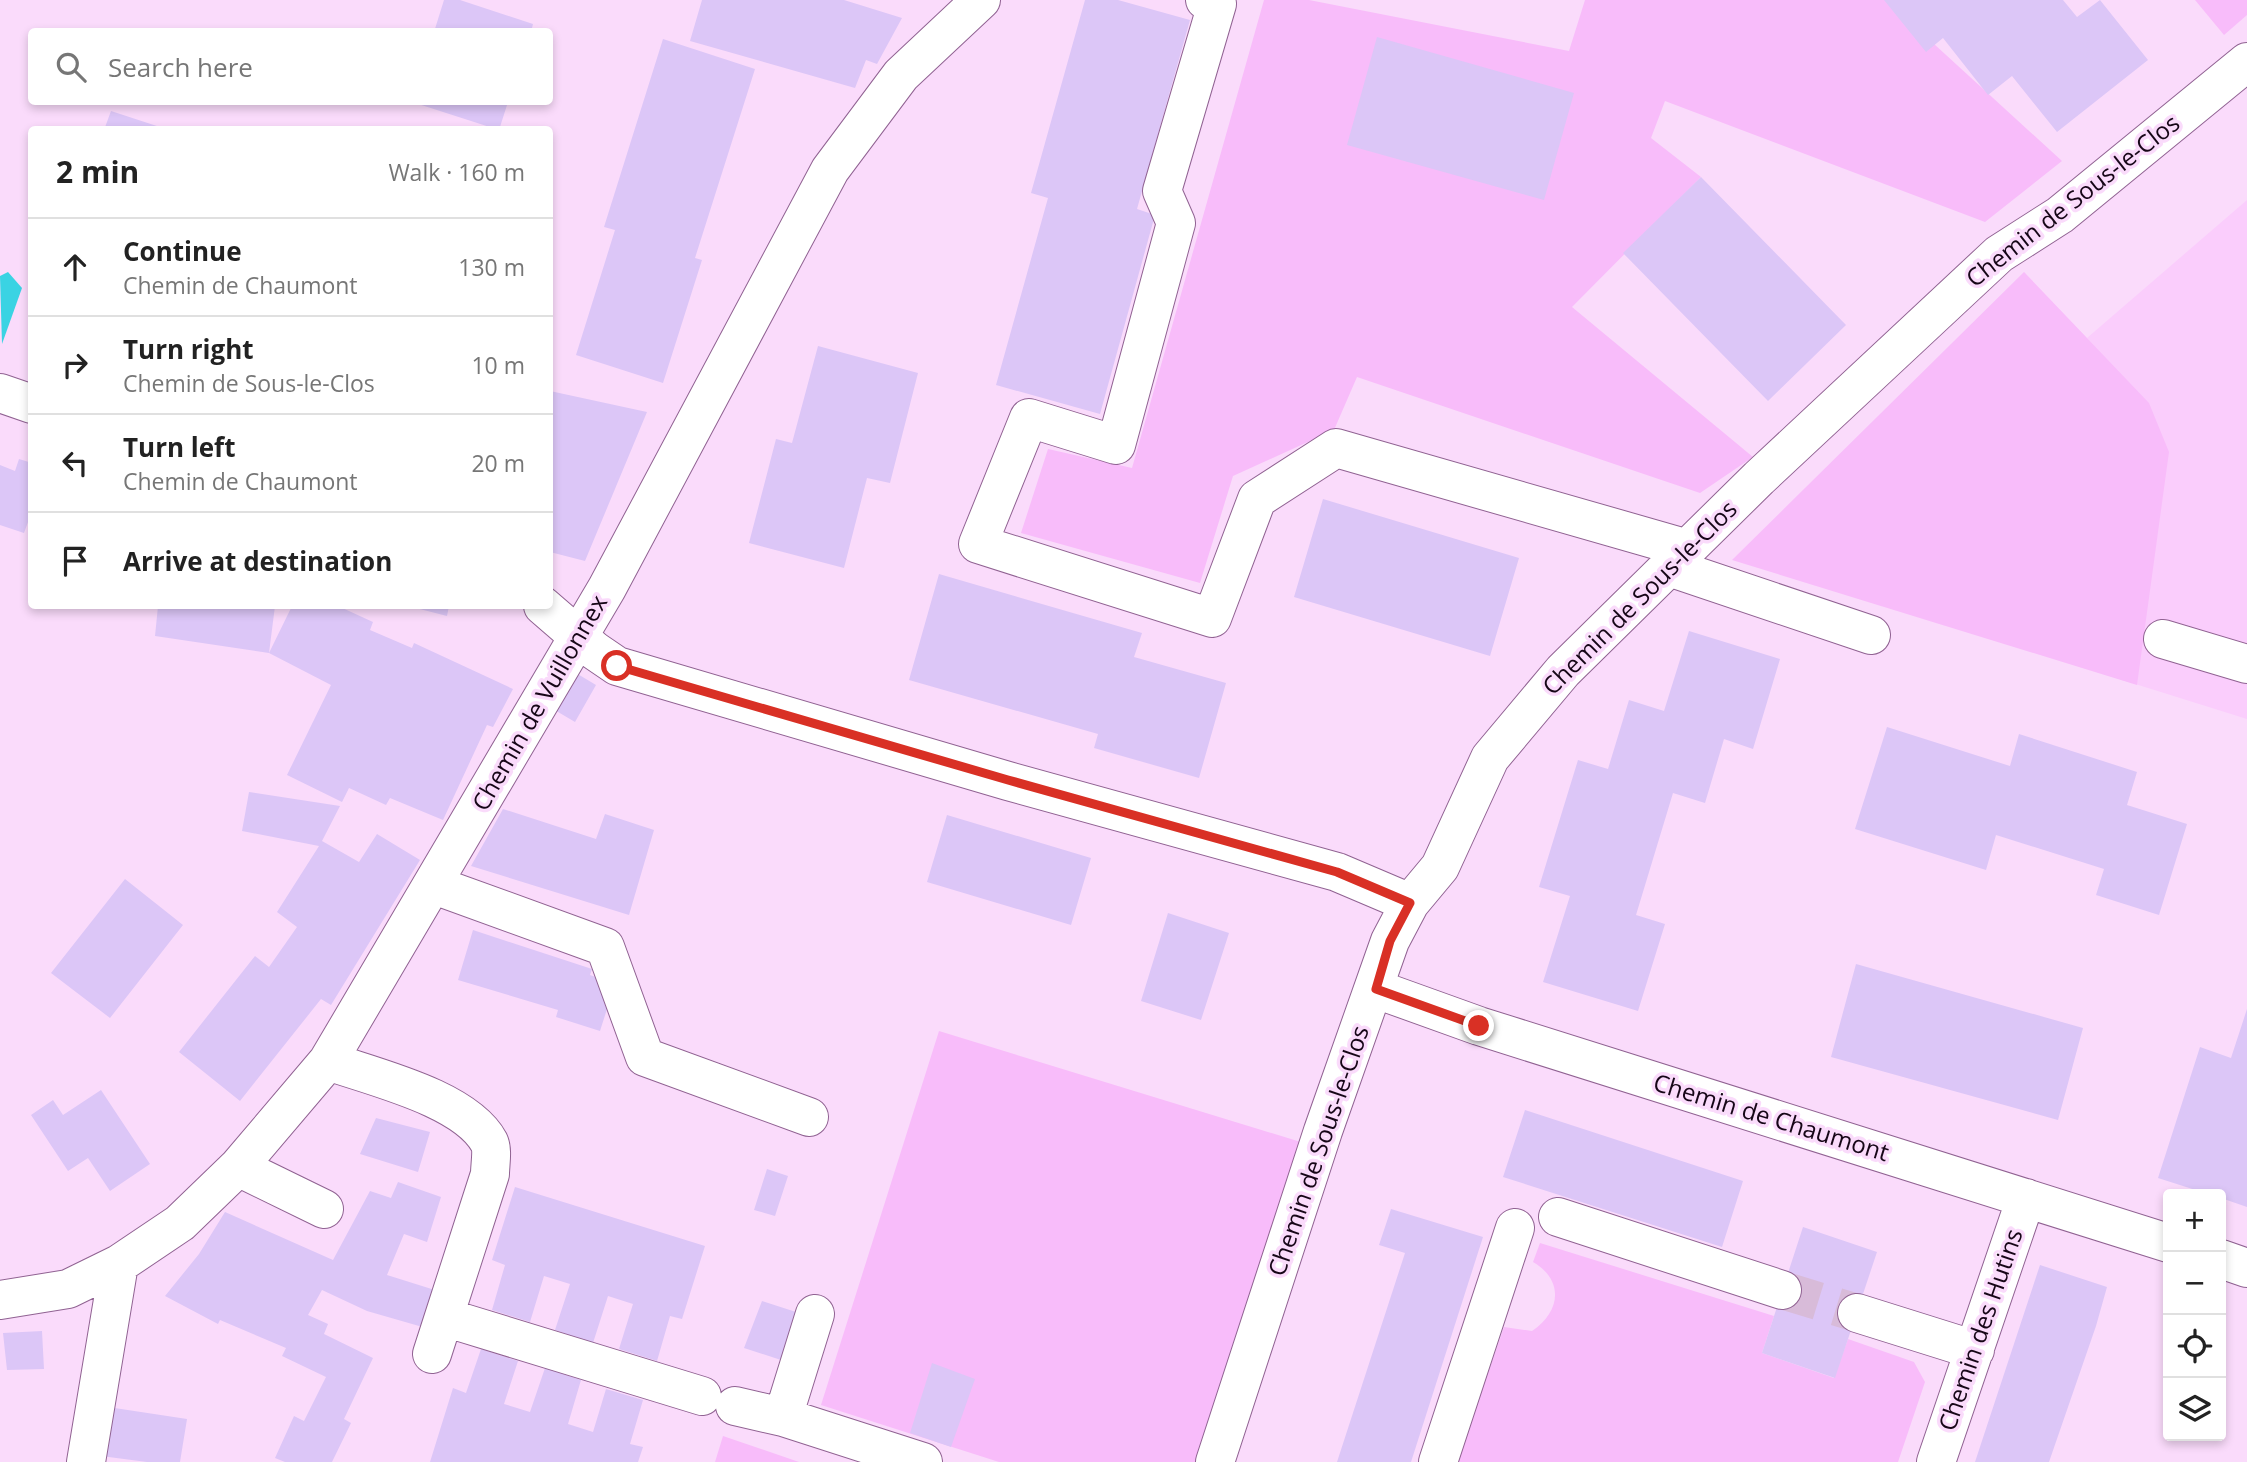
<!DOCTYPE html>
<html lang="en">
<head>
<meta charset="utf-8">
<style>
  body { margin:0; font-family:"Open Sans",sans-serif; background:#f2f2f2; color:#222 }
  .controls { position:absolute; right:21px; bottom:21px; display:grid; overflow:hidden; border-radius:7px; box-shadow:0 4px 10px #0003 }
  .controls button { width:63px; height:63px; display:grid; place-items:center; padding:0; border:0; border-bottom:2px solid #e0e0e0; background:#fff; color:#222; font:35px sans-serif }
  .stop { position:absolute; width:21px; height:21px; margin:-16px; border:5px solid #d93025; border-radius:50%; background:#fff }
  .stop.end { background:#d93025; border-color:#fff; box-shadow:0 2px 7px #0008 }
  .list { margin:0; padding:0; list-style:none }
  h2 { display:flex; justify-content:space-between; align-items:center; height:91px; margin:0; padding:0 28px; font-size:30px }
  h2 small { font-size:23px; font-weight:400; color:#767676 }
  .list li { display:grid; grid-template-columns:46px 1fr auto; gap:21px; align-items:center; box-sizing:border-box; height:98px; padding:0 28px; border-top:2px solid #e0e0e0 }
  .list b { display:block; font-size:26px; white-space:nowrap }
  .list p { margin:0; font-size:23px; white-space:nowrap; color:#767676 }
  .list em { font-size:23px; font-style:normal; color:#767676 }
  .icon { flex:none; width:38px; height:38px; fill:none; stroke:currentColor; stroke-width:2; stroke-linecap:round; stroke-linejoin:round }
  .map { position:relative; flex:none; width:2247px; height:1462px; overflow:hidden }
  .search { position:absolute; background:#fff; box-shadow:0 4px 10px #0003; left:28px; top:28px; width:525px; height:77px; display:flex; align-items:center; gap:18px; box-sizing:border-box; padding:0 24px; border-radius:7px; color:#767676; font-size:26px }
  .panel { position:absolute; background:#fff; box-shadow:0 4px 10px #0003; left:28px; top:126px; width:525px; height:483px; border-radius:7px }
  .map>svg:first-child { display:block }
  .built { fill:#facdfc }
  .green { fill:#f8bcfa }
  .water { fill:#3ad3e3 }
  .building { fill:#dcc6f7 }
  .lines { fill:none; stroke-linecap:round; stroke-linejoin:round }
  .minor-tunnel { stroke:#d8bbd9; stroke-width:38; stroke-dasharray:38 19; stroke-linecap:butt }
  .minor-casing { stroke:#906292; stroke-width:40 }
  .minor { stroke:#fff; stroke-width:38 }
  .route { stroke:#d93025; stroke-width:9 }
  .labels { text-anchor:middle; stroke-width:7; stroke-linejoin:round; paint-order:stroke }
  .street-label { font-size:24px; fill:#160617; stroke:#fadbfb }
</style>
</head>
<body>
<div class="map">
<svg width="2247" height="1462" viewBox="0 0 2247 1462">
  <rect width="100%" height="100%" fill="#fadbfb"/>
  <path class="built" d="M 2247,200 L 2247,719 L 2097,672 L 2024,272 L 2087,338 Z"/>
  <path class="green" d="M 1264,0 L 1309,0 L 1569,51 L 1585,0 L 1886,0 L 2062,161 L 1985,222 L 1665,101 L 1651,138 L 1701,177 L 1572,307 L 1753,457 L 1700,493 L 1357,377 L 1334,430 L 1233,476 L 1200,583 L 1021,533 L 1048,449 L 1132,468 Z
    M 2195,0 L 2247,0 L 2247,15 L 2224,35 Z
    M 2024,272 L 2149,403 L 2169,452 L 2137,685 L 1732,560 Z
    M 939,1031 L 1304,1143 L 1200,1462 L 999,1462 L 821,1405 Z
    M 1540,1243 L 1774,1316 L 1762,1353 L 1834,1378 L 1848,1339 L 1914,1362 L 1925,1382 L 1898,1462 L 1457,1462 L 1504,1327 L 1532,1331 C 1560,1312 1565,1281 1533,1262 Z
    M 723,1436 L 799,1462 L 715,1462 Z"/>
  <path class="water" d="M 8,272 L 22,288 L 2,344 L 0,276 Z"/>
  <path class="building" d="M 444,0 L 460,0 L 533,24 L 531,32 L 434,32 Z
    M 702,0 L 844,0 L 902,18 L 877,64 L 866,60 L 855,88 L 690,41 Z
    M 1085,0 L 1118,0 L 1190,20 L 1137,209 L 1155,215 L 1100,414 L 996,385 L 1048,198 L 1031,193 Z
    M 1884,0 L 2063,0 L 2077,17 L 2100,0 L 2148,60 L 2057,132 L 2012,76 L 1988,95 L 1943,38 L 1926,52 Z
    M 1377,37 L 1574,93 L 1544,200 L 1347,145 Z
    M 663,39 L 755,69 L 695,258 L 702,260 L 663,383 L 576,355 L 615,230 L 604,227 Z
    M 412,102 L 508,102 L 499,130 Z
    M 111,111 L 166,129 L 166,130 L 104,130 Z
    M 1701,177 L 1846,325 L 1768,401 L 1623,253 Z
    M 818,346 L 918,373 L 890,483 L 867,478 L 844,568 L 749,543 L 776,439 L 792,443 Z
    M 550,391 L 647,412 L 585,561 L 550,552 Z
    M 19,459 L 32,463 L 32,511 L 24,533 L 0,525 L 0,465 L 15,471 Z
    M 1323,499 L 1519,558 L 1490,656 L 1294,597 Z
    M 939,574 L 1142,633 L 1134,657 L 1226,683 L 1199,778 L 1094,748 L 1098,734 L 909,680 Z
    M 158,606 L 275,606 L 269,653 L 155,636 Z
    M 292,606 L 338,606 L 373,622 L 370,630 L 412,648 L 414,643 L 513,689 L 493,727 L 487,725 L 443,820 L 390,798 L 386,805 L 349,788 L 342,802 L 287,775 L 331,685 L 269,653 Z
    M 408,606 L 449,606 L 447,616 Z
    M 1689,631 L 1780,659 L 1753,749 L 1724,739 L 1705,803 L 1673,793 L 1636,915 L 1665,924 L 1638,1011 L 1543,982 L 1570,896 L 1539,887 L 1578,760 L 1608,769 L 1629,700 L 1664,711 Z
    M 576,673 L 596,685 L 575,722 L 553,709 Z
    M 1887,727 L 2010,766 L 2019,734 L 2137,772 L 2127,805 L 2187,824 L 2159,915 L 2096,895 L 2104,869 L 1996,835 L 1986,870 L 1855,829 Z
    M 249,792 L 340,806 L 322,841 L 359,862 L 377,834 L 420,860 L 331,1005 L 321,999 L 240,1101 L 179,1052 L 255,956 L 269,967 L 297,927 L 277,912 L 319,846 L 242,831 Z
    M 503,809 L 596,839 L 605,814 L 654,830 L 629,915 L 471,866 Z
    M 947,815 L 1091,858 L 1071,925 L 927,882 Z
    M 125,879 L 183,925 L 110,1018 L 51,973 Z
    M 1168,913 L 1229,933 L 1201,1020 L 1141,1001 Z
    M 473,930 L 592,969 L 590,975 L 615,984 L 600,1031 L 556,1017 L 558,1010 L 458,980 Z
    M 1856,964 L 2083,1028 L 2058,1120 L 1831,1057 Z
    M 2247,1009 L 2247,1207 L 2221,1198 L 2221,1194 L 2208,1194 L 2158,1178 L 2200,1047 L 2231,1058 Z
    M 101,1090 L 150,1164 L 110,1191 L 88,1158 L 68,1171 L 31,1115 L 53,1100 L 63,1115 Z
    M 1525,1110 L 1743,1181 L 1722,1247 L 1503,1177 Z
    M 376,1118 L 430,1132 L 418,1172 L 360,1154 Z
    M 767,1169 L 788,1176 L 775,1216 L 754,1210 Z
    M 398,1182 L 441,1197 L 427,1242 L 404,1234 L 387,1275 L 438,1291 L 426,1328 L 367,1311 L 322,1290 L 308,1315 L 328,1324 L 324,1334 L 373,1358 L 344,1419 L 351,1423 L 332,1462 L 285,1462 L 275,1458 L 294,1416 L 304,1421 L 326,1377 L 282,1356 L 286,1348 L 220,1320 L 218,1324 L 165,1296 L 199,1254 L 225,1212 L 333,1260 L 370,1191 L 391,1198 Z
    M 515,1187 L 705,1246 L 682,1319 L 670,1316 L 657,1361 L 619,1349 L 633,1304 L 608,1296 L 593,1343 L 555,1330 L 570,1284 L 544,1276 L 530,1322 L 492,1310 L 505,1265 L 492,1260 Z
    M 1391,1209 L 1483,1237 L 1411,1462 L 1337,1462 L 1405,1253 L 1379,1245 Z
    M 1803,1227 L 1877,1252 L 1835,1378 L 1762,1353 Z
    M 2040,1265 L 2107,1287 L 2096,1326 L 2049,1462 L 1975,1462 Z
    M 762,1301 L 796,1312 L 781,1360 L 744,1348 Z
    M 42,1331 L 44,1369 L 7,1370 L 3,1333 Z
    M 481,1349 L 518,1361 L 504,1404 L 530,1412 L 545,1368 L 581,1380 L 568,1424 L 593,1432 L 606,1389 L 643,1400 L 630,1444 L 643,1447 L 638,1462 L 430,1462 L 453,1388 L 466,1393 Z
    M 932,1363 L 975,1379 L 951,1447 L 910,1433 Z
    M 108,1407 L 187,1419 L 180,1462 L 147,1462 L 101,1456 Z"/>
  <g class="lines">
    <path class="minor-tunnel" d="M 1782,1290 L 1857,1313"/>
    <g class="minor-casing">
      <path id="minor" d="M 1205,0 L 1217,4 L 1162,191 L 1176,223 L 1116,445 L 1029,418 L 978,544 L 1212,618 L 1257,499 L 1336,448 L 1688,549
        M 0,393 L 32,404
        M 1669,567 L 1871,635
        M 543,606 L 595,651 L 617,666 L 1008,781 L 1337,872 L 1410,903
        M 2163,639 L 2247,664
        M 434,885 L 605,947 L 645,1057 L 809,1117
        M 1376,989 L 1479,1026 L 2168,1243
        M 328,1061 C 373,1077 465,1098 489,1142 C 493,1150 490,1165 490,1174 L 432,1354
        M 238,1167 L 324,1209
        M 1558,1217 L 1782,1290
        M 2221,1259 L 2247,1268
        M 0,1300 L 68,1289 L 119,1264 L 180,1223 L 238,1167 L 328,1061 L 607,588 L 830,170 L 901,75 L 981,0
        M 1857,1313 L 1975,1350
        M 815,1314 L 783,1417 L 923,1462
        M 444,1317 L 702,1396
        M 735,1406 L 783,1417
        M 86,1462 L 119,1264
        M 1215,1462 L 1323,1131 L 1390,941 L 1410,903 L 1440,867 L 1490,758 L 1563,671 L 1759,478 L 1999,254 L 2060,215 L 2247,62
        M 1438,1462 L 1515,1228
        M 1936,1462 L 2026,1198"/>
    </g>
    <use href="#minor" class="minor"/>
  </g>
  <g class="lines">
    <path class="route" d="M 617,666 L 1008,780 L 1337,872 L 1410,903 L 1390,941 L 1376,989 L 1479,1026"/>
  </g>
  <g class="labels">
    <g class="street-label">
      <text transform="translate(2073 201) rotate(-38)" y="8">Chemin de Sous-le-Clos</text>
      <text transform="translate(1640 598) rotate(-45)" y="8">Chemin de Sous-le-Clos</text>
      <text transform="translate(540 703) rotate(-60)" y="8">Chemin de Vuillonnex</text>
      <text transform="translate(1771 1118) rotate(17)" y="8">Chemin de Chaumont</text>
      <text transform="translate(1319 1151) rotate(-71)" y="8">Chemin de Sous-le-Clos</text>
      <text transform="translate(1981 1330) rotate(-71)" y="8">Chemin des Hutins</text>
    </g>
  </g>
</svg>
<div class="controls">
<button>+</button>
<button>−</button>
<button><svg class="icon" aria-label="locate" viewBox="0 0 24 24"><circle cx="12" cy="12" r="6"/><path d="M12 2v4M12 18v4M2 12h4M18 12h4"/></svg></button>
<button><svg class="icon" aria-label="layers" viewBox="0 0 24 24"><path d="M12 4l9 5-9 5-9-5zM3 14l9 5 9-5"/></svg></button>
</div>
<div class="stop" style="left:617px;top:666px"></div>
<div class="stop end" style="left:1479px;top:1026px"></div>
<div class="search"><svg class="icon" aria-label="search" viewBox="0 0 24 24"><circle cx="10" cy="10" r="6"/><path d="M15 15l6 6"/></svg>Search here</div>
<section class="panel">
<h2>2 min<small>Walk · 160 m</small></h2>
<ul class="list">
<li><svg class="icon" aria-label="ahead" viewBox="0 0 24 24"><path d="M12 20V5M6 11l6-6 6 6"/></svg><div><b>Continue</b><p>Chemin de Chaumont</p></div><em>130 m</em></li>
<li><svg class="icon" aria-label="right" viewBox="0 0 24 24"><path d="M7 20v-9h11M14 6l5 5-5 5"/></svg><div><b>Turn right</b><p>Chemin de Sous-le-Clos</p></div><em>10 m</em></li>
<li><svg class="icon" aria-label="left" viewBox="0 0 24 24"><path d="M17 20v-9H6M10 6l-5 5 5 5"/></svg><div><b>Turn left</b><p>Chemin de Chaumont</p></div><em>20 m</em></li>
<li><svg class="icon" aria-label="arrive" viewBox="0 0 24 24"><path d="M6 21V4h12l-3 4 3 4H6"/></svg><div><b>Arrive at destination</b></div></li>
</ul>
</section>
</div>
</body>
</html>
